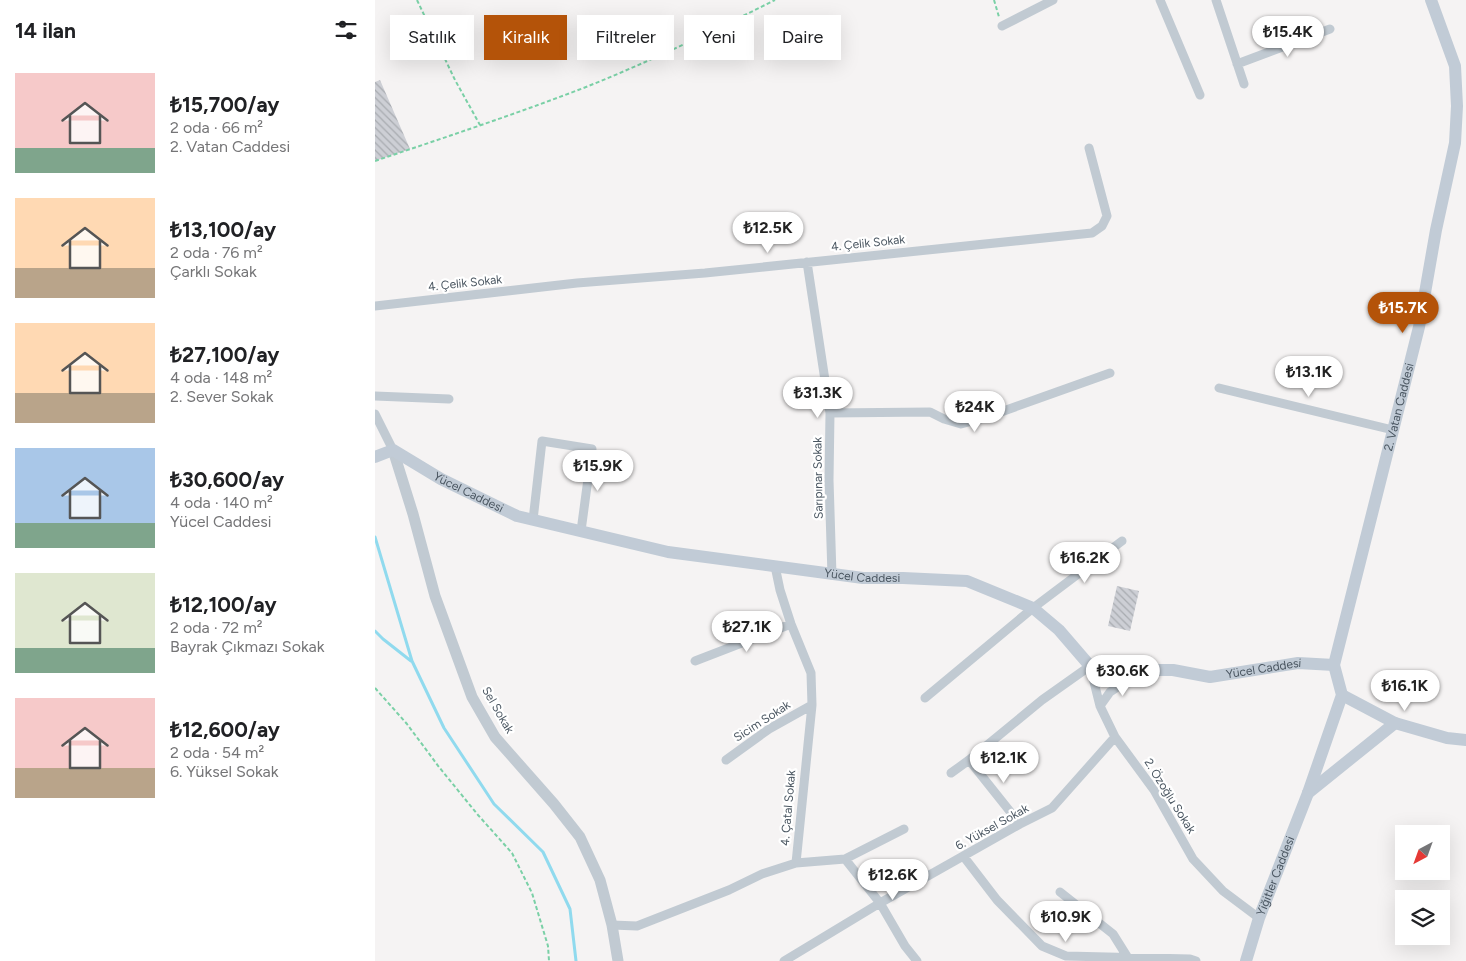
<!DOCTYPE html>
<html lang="tr">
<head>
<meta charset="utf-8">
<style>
	body { margin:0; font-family:Figtree,sans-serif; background:#f2f2f2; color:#202124; height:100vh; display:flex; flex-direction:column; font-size:19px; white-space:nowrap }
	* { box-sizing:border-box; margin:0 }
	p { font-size:16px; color:#757577 }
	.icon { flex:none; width:28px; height:28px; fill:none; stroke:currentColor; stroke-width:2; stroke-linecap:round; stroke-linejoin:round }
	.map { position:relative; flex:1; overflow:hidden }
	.sheet { display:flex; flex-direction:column; background:#fff; width:375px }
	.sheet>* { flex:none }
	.top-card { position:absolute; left:15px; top:15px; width:475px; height:45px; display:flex; gap:10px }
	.needle { width:32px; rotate:221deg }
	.controls { position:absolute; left:1020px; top:825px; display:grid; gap:10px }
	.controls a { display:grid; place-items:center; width:55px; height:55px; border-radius:0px; background:#fff; box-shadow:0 5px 20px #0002; font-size:25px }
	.price { position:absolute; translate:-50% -42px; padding:0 11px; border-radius:18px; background:#fff; color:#222; font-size:16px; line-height:32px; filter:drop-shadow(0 1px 2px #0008) }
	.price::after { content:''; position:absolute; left:50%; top:30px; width:15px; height:11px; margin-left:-8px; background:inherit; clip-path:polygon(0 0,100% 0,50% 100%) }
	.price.current { background:#b45309; color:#fff }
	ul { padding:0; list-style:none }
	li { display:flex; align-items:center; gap:15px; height:125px; padding:0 15px }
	li span { display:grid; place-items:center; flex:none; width:140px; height:100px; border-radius:0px; color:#555 }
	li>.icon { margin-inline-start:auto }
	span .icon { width:60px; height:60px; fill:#fffc; stroke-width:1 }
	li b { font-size:21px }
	h2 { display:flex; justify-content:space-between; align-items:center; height:60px; padding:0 15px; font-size:21px }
	.tag { padding:0 18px; border-radius:0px; background:#fff; box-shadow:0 5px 20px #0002; font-size:18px; line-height:45px }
	.tag.current { background:#b45309; color:#fff }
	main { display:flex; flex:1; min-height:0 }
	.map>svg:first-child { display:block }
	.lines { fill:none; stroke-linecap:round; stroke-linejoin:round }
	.stream { stroke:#90daee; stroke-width:3 }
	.building { fill:url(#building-back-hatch) }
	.path { stroke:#7ad0a6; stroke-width:2; stroke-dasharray:4 2.5; stroke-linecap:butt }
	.minor { stroke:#c1cad2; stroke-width:9 }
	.tertiary { stroke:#c1cad2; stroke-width:11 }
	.secondary { stroke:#c1cbd6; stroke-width:12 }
	.labels { text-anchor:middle; stroke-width:4.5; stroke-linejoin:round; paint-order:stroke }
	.street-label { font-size:12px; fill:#4a5661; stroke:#fff }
</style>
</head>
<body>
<main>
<section class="sheet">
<h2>14 ilan<svg class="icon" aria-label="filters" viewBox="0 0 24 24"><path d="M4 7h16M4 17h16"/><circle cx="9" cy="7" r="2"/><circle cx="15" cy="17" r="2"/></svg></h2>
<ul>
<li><span style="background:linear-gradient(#f6c9c9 75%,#7fa58c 0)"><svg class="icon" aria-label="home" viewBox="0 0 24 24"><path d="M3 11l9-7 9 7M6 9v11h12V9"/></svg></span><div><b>₺15,700/ay</b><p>2 oda · 66 m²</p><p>2. Vatan Caddesi</p></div></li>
<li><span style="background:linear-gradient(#ffd9b3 70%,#b9a48a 0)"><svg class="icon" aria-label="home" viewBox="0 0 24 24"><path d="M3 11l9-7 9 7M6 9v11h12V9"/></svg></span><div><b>₺13,100/ay</b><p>2 oda · 76 m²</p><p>Çarklı Sokak</p></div></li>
<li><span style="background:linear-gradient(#ffd9b3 70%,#b9a48a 0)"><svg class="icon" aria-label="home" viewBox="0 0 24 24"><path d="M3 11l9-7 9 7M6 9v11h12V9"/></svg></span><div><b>₺27,100/ay</b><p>4 oda · 148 m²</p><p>2. Sever Sokak</p></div></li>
<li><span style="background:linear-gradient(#a9c7e8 75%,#7fa58c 0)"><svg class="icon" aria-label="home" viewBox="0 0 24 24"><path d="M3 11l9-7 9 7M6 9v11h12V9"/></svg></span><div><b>₺30,600/ay</b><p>4 oda · 140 m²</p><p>Yücel Caddesi</p></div></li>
<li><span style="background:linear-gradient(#dfe7d0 75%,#7fa58c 0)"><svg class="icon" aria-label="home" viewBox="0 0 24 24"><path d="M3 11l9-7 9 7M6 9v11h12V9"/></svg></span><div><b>₺12,100/ay</b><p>2 oda · 72 m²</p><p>Bayrak Çıkmazı Sokak</p></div></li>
<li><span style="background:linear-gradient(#f6c9c9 70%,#b9a48a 0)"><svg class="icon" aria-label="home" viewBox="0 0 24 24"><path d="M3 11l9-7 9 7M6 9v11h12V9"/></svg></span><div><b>₺12,600/ay</b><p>2 oda · 54 m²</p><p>6. Yüksel Sokak</p></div></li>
</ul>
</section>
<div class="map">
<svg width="1091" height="961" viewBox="0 0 1091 961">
	<defs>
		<pattern id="building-back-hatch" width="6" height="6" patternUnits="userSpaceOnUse" patternTransform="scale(1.25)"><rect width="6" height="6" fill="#cdcfd5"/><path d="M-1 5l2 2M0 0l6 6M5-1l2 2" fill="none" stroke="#a8abb0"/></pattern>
	</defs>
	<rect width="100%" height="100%" fill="#f5f3f3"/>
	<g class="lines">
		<!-- stream -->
		<path class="stream" d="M0,537L37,661L69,728L119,804L168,852L195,909L201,961
			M0,631L8,639L36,661"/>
	</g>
	<!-- building -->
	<path class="building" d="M5,80L35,149L0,161V82Z
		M742,586L764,591L755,631L733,626Z"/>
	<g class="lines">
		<!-- path -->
		<path class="path" d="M42,0L80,80L105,125
			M619,0L624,17
			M0,161C71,137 141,114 211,87C276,61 338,31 400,0
			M0,688L32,724L64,767L103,815L137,853L157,893L173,946L174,961"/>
		<!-- minor -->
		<path class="minor" d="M785,0L825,95
			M841,0L869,84
			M627,26L678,0
			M862,64L955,29
			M432,262L455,413L454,480L457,575
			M0,306L202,283L330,273L717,233L727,226L732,216L714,148
			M844,388L1018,430
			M0,396L74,399
			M455,413L555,412L569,419L586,424L609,418L735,373
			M0,414L18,450
			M158,520L167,441L217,449L206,531
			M320,661L416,624
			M550,698L658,608L747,541
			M725,706L735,692L759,676
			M351,760L394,729L437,705
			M594,760L645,824
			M576,773L594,760L667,700L715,666L725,706L740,737L779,790L818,859L848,891L884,918
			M589,857L622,900L667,946L691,956L815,959L821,961
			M470,859L505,903L530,946L542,961
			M421,863L470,859L529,829
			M685,892L738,934L753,958
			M237,925L262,926L354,890L387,874L421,863L437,705L436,673L416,624L405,590L400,566
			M409,961L505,903L645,824L677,808L740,737"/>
		<!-- tertiary -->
		<path class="tertiary" d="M18,450L38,514L60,596L97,697L120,737L179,804L205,837L225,880L237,925L243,961"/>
		<!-- secondary -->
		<g class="secondary">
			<path id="s1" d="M0,457L18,450L66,479L142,516L293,552L488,578H528L592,581L658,608L684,630L715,666L759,676L775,670H798L835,677L923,663L959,665"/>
			<path d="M967,695L1020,723L1072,738L1091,740"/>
			<path d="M933,793L1020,723"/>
			<path id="s2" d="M871,961L884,918L933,793L967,695L959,665L1044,327L1061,230L1080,143L1082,106L1080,66L1056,0"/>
		</g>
	</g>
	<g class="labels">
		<!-- street labels -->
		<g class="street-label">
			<text transform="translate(493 243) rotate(-6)" y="4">4. Çelik Sokak</text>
			<text transform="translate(90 283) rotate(-6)" y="4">4. Çelik Sokak</text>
			<text dy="4" stroke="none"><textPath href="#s2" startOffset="580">2. Vatan Caddesi</textPath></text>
			<text transform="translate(443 478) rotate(-91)" y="4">Sarıpınar Sokak</text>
			<text dy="4" stroke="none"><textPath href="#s1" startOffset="106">Yücel Caddesi</textPath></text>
			<text dy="4" stroke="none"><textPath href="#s1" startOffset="511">Yücel Caddesi</textPath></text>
			<text dy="4" stroke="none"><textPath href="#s1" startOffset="946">Yücel Caddesi</textPath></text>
			<text transform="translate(123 710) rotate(60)" y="4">Sel Sokak</text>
			<text transform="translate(387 721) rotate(-33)" y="4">Sicim Sokak</text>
			<text transform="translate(795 796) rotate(58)" y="4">2. Özoğlu Sokak</text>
			<text transform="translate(413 808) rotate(-85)" y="4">4. Çatal Sokak</text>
			<text transform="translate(617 827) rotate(-29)" y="4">6. Yüksel Sokak</text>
			<text dy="4" stroke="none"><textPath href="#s2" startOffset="90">Yiğitler Caddesi</textPath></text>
		</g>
	</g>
</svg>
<div class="controls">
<a><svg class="needle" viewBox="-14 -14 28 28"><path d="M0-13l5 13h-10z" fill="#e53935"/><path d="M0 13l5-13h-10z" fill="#757577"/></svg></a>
<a><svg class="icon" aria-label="layers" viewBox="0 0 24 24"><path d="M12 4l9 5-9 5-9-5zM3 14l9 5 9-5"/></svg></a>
</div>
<b class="price" style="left:913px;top:58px">₺15.4K</b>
<b class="price" style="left:393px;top:254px">₺12.5K</b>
<b class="price current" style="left:1028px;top:334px">₺15.7K</b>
<b class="price" style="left:934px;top:398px">₺13.1K</b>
<b class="price" style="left:443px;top:419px">₺31.3K</b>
<b class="price" style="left:600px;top:433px">₺24K</b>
<b class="price" style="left:223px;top:492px">₺15.9K</b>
<b class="price" style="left:710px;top:584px">₺16.2K</b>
<b class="price" style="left:372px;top:653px">₺27.1K</b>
<b class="price" style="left:748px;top:697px">₺30.6K</b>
<b class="price" style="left:1030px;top:712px">₺16.1K</b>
<b class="price" style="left:629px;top:784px">₺12.1K</b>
<b class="price" style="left:518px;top:901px">₺12.6K</b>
<b class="price" style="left:691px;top:943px">₺10.9K</b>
<div class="top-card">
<a class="tag">Satılık</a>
<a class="tag current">Kiralık</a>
<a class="tag">Filtreler</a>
<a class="tag">Yeni</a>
<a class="tag">Daire</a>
</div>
</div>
</main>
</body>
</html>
